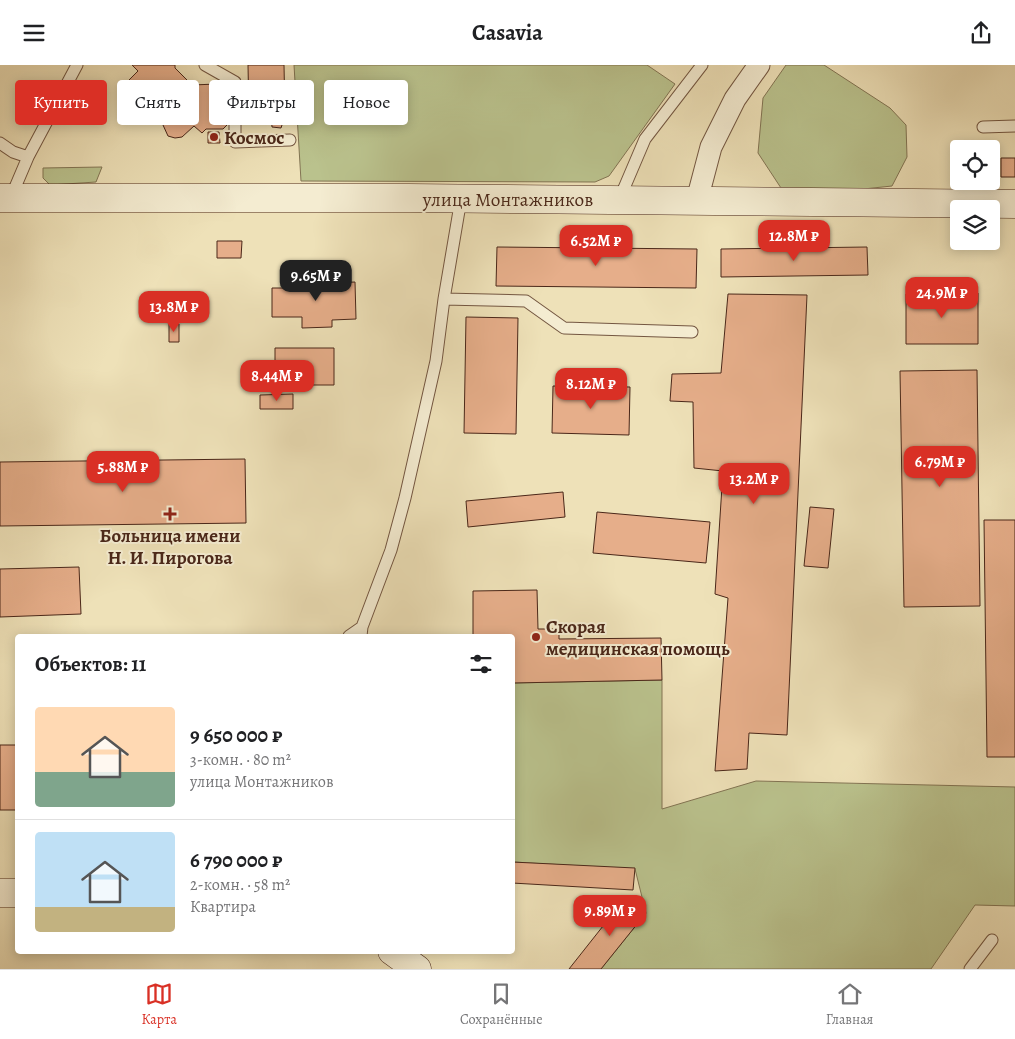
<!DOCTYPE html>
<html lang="ru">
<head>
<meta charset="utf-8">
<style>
	body { margin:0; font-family:Alegreya,serif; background:#f2f2f2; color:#202124; height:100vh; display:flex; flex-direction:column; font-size:19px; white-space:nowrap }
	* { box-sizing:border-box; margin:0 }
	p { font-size:16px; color:#757577 }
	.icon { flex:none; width:28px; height:28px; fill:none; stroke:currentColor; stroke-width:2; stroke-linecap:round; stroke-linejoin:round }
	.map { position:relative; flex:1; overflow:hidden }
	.panel { position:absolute; left:15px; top:569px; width:500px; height:320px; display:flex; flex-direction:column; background:#fff; border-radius:5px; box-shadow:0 2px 12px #0003 }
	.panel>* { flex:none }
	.top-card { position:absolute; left:15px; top:15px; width:500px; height:45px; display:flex; gap:10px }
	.controls { position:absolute; left:950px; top:75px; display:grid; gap:10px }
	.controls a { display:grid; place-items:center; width:50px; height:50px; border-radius:5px; background:#fff; box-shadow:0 2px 12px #0003; font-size:25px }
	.price { position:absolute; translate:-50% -42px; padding:0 11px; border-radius:10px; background:#d93025; color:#fff; font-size:16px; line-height:32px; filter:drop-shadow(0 1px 2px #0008) }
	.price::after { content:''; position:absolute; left:50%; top:30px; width:15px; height:11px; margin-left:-8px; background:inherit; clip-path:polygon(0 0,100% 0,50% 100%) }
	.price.current { background:#222; color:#fff }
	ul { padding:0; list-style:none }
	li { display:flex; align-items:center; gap:15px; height:125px; padding:0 20px }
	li+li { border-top:1px solid #e0e0e0 }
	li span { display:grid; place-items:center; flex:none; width:140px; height:100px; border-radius:5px; color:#555 }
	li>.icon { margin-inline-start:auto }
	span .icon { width:60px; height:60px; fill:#fffc; stroke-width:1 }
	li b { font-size:21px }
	h2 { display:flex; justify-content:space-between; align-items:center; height:60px; padding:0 20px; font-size:21px }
	.chip { padding:0 18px; border-radius:5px; background:#fff; box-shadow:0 2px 12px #0003; font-size:18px; line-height:45px }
	.chip.current { background:#d93025; color:#fff }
	header { display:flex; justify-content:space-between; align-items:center; height:65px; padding:0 20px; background:#fff; font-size:22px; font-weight:700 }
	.menu { display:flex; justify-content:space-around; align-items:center; height:70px; border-top:1px solid #e0e0e0; background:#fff; font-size:14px; color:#757577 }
	.menu a { display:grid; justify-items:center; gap:2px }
	.menu .current { color:#d93025 }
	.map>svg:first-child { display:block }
	.green { fill:#bac28d; stroke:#827453 }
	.building { fill:#e6ae8a; stroke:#4a2719 }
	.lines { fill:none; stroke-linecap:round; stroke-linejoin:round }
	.service-casing { stroke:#735641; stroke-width:13 }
	.minor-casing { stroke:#735641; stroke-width:23 }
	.secondary-casing { stroke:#4a2719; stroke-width:29 }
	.service { stroke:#f4ecd1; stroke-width:11 }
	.minor { stroke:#f4ecd1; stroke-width:21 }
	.secondary { stroke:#f4ecd1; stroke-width:28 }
	.poi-dot { fill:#8f2418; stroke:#f4ecd1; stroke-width:2 }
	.labels { text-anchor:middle; stroke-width:4; stroke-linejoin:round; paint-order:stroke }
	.poi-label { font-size:19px; font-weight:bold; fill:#4a2719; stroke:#f4ecd1; text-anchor:start }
	.street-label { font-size:19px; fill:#4a2719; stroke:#f4ecd1 }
</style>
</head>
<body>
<header><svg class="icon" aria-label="menu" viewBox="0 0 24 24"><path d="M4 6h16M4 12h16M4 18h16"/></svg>Casavia<svg class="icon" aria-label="share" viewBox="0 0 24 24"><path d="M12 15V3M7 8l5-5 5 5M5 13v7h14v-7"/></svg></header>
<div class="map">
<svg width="1015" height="904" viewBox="0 0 1015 904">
	<rect width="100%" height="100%" fill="#eee1b8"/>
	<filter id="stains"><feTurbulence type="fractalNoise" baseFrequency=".004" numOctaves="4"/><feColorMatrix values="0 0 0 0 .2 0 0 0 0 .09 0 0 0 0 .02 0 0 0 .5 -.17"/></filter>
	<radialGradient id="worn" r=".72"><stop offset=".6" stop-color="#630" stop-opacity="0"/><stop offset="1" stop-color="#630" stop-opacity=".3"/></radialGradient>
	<!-- green -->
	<path class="green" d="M294,0H647L675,19L609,111L595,117L301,116Z
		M786,0H824L890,43L906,60L907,92L892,121L835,127L781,123L758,88L763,33Z
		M102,102L96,117L50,120L43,113V103Z
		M662,615V744L756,716L1015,722V841L975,840L931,904H601L646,848L635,804L513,797L512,618Z"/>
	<!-- building -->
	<path class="building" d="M132,0H175V3L192,20L217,19V52H224L228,59L223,64H206L202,68L194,61L182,72L175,73L168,71L163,60L169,50L162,45L152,44V34L149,30L138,37H132L126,32L124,25L126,18L138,6Z
		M248,0H284L285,51L281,63L272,62L271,51L249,52Z
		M208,67H219L220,78H208Z
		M1001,93H1015V112H1001Z
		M217,176H242L241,193H217Z
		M497,182L697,184L696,223L496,221Z
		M867,182L868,210L721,212V184Z
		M331,211V218L355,217L356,254L332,255V262L302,263V252H272V223H301V212Z
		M176,227H198V247H177Z
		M978,228V279H906V229Z
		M728,229L807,230L787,670L749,668L747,704L715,706L728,533L715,529L723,406L694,403L693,337L670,336L672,309L721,308Z
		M466,252L518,253L516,369L464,368Z
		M169,259H179V277H169Z
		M275,283H334V320H275Z
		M977,305L980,541L904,542L900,306Z
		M553,321L630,322L629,370L552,368Z
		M293,329V344H260V330Z
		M245,394L246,458L0,461V397Z
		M563,427L565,452L468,462L466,436Z
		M810,442L834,444L828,503L804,501Z
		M597,447L710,457L706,498L593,488Z
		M984,455H1015V692H987Z
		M79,502L81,549L0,552V504Z
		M537,525L538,564H559V574L661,573L662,615L512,618V571H473V526Z
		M0,680H18V745H0Z
		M512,797L635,803L633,825L512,818Z
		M626,832L646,848L601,904H569Z"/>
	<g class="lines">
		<!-- service casing -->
		<g class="service-casing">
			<path id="service" d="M205,0L235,17V77L290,75
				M983,62L1015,61
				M0,78L13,87L28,92
				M11,132L28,92L77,0
				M619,135L645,74L702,0
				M444,234L526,236L564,263L692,267
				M349,571L362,562
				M361,571L362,562L391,485L405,433L436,296L444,234L461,134
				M970,904L992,875"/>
		</g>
		<!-- minor casing -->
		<g class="minor-casing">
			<path id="minor" d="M697,135L711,82L735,34L759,0"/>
		</g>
		<!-- secondary casing -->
		<g class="secondary-casing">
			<path id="secondary" d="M0,133H409L1015,139
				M0,828H18
				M392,886L417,904"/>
		</g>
		<!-- service -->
		<use href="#service" class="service"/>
		<!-- minor -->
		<use href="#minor" class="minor"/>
		<!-- secondary -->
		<use href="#secondary" class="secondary"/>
	</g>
	<!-- markers -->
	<g class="poi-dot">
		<circle cx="214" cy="72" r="5"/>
		<path d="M167.5 441.5h5v5h5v5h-5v5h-5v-5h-5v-5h5z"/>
		<circle cx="536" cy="572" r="5"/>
	</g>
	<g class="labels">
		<!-- poi labels -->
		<g class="poi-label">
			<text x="224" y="79">Космос</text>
			<text x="170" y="477" text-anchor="middle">Больница имени<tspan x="170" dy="22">Н. И. Пирогова</tspan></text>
			<text x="546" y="568">Скорая<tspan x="546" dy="22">медицинская помощь</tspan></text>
		</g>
		<!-- street labels -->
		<g class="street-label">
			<text x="508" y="141">улица Монтажников</text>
		</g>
	</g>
	<rect width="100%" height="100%" filter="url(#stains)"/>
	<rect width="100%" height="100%" fill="url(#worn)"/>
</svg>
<div class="controls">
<a><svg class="icon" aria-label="locate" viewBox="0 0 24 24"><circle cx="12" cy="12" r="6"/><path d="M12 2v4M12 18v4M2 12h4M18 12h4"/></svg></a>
<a><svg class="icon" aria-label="layers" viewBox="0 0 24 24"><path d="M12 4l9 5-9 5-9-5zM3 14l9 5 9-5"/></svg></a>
</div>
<b class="price" style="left:794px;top:197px">12.8M ₽</b>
<b class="price" style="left:596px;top:202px">6.52M ₽</b>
<b class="price current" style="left:316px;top:237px">9.65M ₽</b>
<b class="price" style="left:942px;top:254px">24.9M ₽</b>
<b class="price" style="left:174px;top:268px">13.8M ₽</b>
<b class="price" style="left:277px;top:337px">8.44M ₽</b>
<b class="price" style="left:591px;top:345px">8.12M ₽</b>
<b class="price" style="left:940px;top:423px">6.79M ₽</b>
<b class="price" style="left:123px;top:428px">5.88M ₽</b>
<b class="price" style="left:754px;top:440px">13.2M ₽</b>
<b class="price" style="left:610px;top:872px">9.89M ₽</b>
<div class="top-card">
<a class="chip current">Купить</a>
<a class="chip">Снять</a>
<a class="chip">Фильтры</a>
<a class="chip">Новое</a>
</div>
<section class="panel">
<h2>Объектов: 11<svg class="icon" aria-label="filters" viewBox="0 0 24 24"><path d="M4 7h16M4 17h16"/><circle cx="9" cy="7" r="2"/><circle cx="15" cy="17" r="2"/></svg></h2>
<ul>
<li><span style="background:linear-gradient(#ffd9b3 65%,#7fa58c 0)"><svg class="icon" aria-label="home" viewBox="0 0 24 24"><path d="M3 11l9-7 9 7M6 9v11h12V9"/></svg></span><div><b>9 650 000 ₽</b><p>3-комн. · 80 m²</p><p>улица Монтажников</p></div></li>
<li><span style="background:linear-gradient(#bfe0f5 75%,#c2b280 0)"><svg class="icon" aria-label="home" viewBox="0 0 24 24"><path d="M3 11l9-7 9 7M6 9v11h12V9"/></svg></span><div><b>6 790 000 ₽</b><p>2-комн. · 58 m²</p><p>Квартира</p></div></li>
</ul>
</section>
</div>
<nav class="menu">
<a class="current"><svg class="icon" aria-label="map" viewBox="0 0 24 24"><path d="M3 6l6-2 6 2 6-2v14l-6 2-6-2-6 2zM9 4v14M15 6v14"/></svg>Карта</a>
<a><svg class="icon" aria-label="saved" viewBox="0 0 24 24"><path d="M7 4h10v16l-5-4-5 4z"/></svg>Сохранённые</a>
<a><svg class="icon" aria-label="home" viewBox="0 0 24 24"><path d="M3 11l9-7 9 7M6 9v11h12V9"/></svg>Главная</a>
</nav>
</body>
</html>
